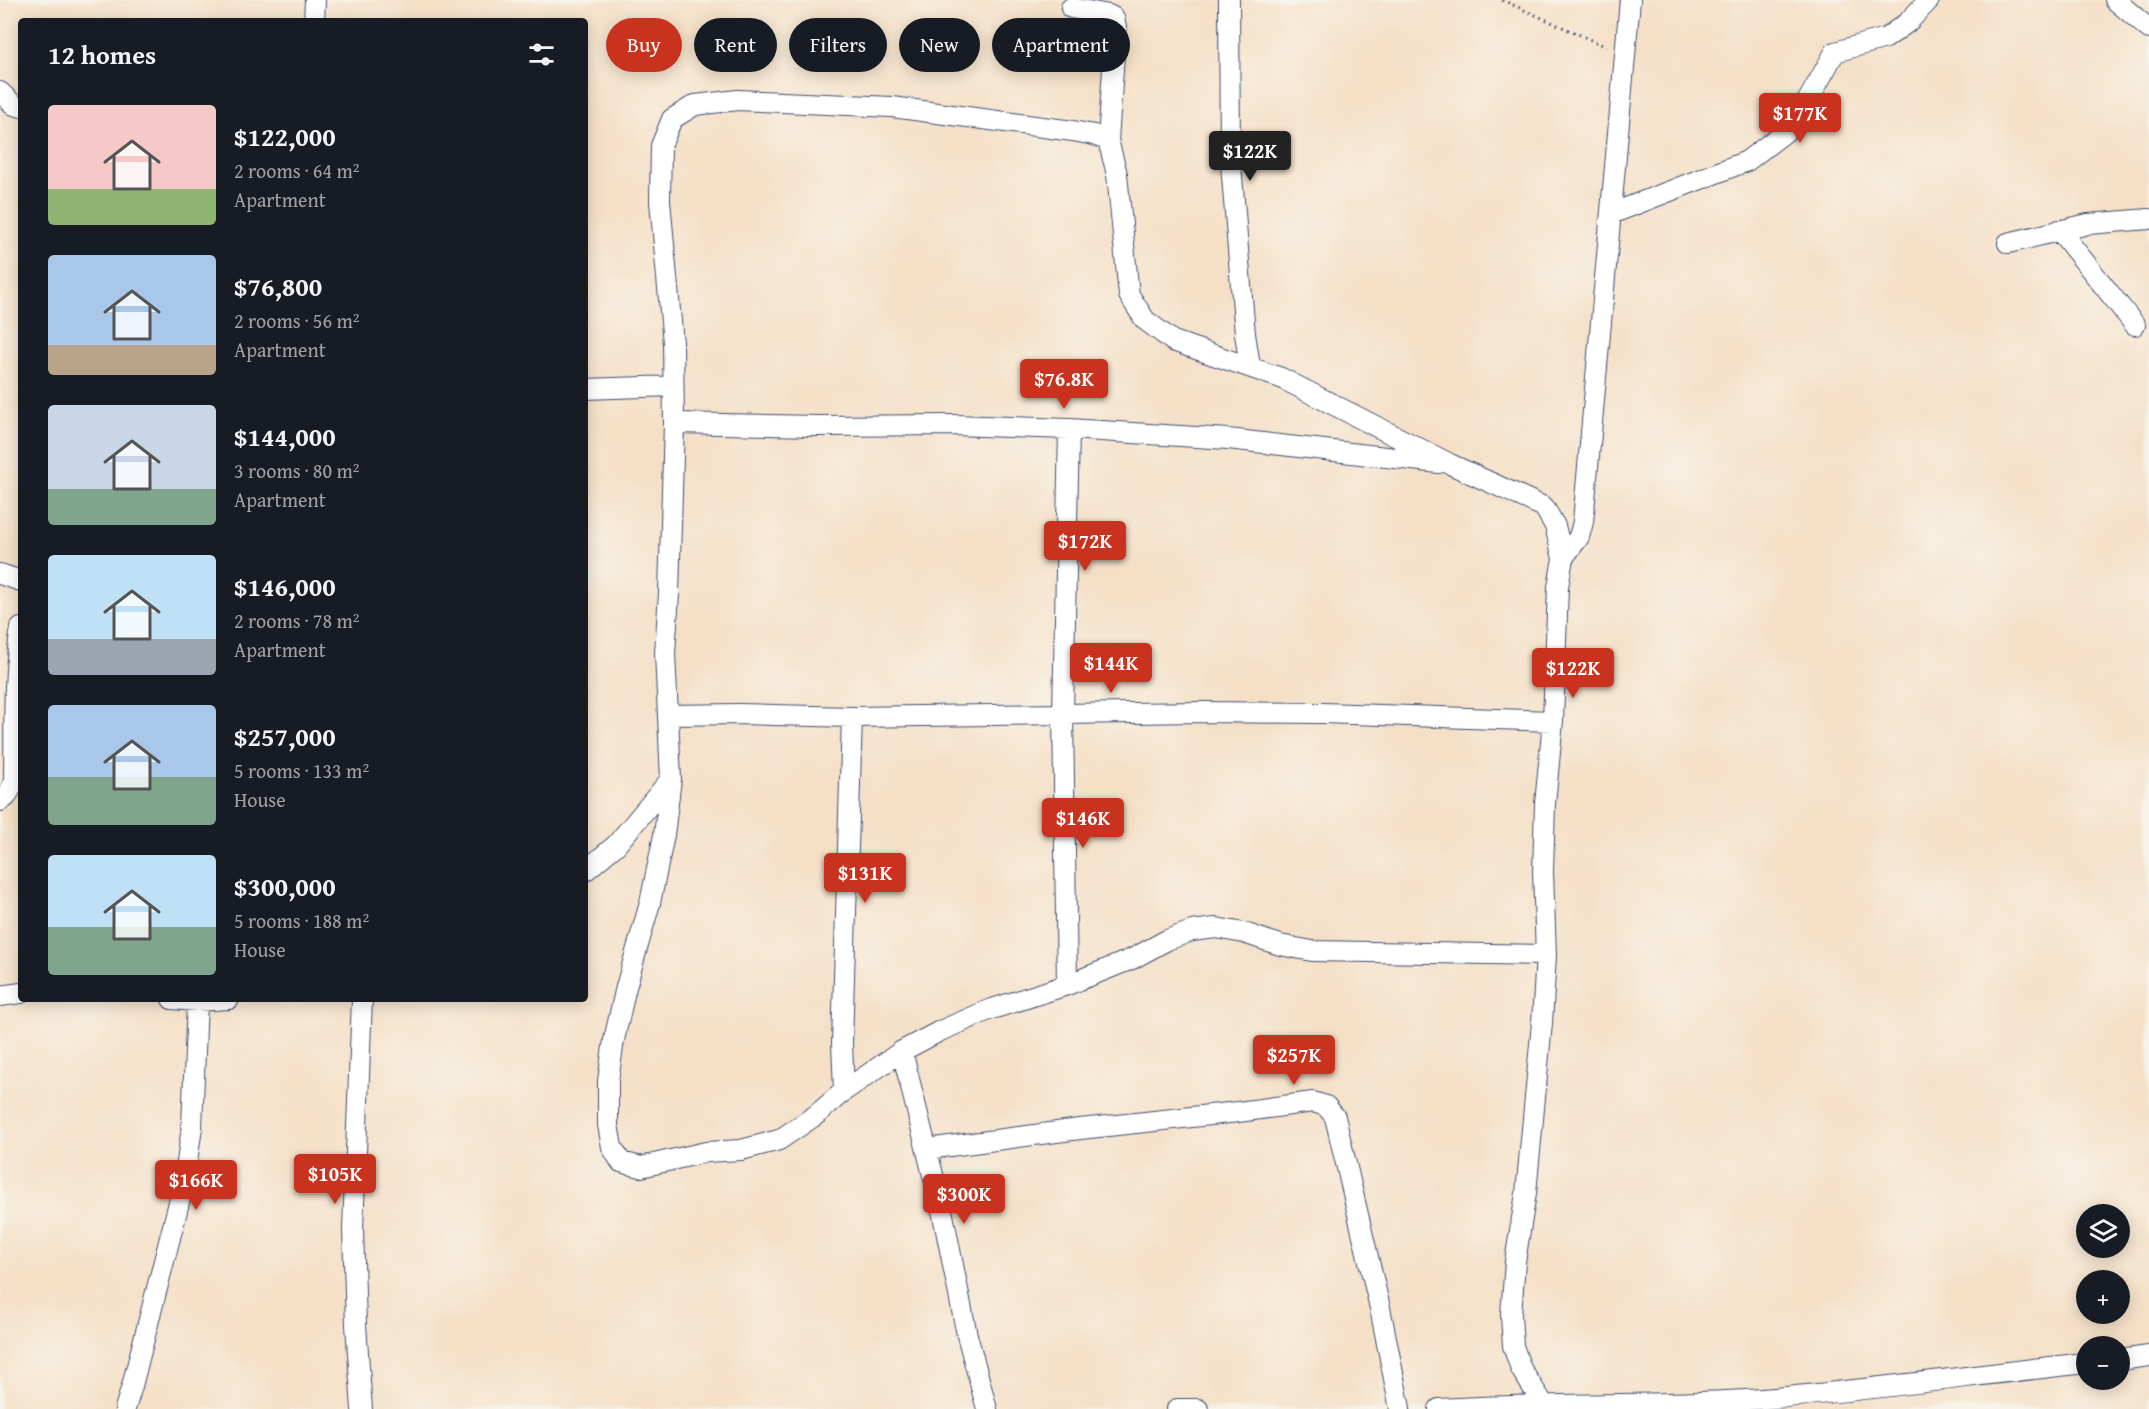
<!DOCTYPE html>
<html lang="en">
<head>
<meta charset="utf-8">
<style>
	body { margin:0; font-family:"Gentium Book Plus",serif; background:#20242c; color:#f1f3f6; height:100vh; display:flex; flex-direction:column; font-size:22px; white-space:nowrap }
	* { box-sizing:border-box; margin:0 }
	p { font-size:20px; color:#9ea1a6 }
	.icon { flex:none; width:33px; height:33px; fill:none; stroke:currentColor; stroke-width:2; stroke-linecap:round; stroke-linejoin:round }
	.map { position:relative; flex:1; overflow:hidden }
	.panel { position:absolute; left:18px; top:18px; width:570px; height:984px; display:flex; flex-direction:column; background:#171b24; border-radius:6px; box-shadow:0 3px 15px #0003 }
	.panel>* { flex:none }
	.banner { position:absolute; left:606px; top:18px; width:570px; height:54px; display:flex; gap:12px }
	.tools { position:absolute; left:2076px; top:1204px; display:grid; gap:12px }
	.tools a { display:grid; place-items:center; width:54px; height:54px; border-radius:50%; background:#171b24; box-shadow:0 3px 15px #0003; font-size:30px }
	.price { position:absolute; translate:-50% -51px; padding:0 14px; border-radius:6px; background:#c8321e; color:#fff; font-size:20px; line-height:39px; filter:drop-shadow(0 2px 3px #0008) }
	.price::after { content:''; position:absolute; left:50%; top:36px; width:18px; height:14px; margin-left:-9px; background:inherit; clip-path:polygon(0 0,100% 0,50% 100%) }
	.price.selected { background:#222; color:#fff }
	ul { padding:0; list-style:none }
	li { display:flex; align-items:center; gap:18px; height:150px; padding:0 30px }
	li span { display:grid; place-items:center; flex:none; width:168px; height:120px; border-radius:6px; color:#555 }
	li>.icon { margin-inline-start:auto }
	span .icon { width:72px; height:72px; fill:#fffc; stroke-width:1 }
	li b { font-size:26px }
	h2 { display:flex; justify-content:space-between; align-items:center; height:72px; padding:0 30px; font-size:26px }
	.chip { padding:0 21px; border-radius:27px; background:#171b24; box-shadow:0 3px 15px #0003; font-size:21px; line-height:54px }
	.chip.selected { background:#c8321e; color:#fff }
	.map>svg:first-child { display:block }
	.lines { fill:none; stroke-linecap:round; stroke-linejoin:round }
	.minor-casing { stroke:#3c4a6e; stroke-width:22 }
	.path { stroke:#3c4a6e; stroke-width:3; stroke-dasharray:1.5 4.5; stroke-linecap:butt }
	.minor { stroke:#fff; stroke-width:20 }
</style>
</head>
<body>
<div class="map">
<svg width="2149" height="1409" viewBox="0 0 2149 1409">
	<rect width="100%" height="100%" fill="#f7f3e8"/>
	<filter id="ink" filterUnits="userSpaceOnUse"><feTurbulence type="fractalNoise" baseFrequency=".0167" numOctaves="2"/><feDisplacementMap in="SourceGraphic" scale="12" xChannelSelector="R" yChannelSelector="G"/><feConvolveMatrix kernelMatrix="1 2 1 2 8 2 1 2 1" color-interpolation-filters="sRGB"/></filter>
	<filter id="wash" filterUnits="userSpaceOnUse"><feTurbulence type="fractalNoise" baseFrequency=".008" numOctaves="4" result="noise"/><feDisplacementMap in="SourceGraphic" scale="24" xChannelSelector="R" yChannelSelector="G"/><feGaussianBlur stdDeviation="1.35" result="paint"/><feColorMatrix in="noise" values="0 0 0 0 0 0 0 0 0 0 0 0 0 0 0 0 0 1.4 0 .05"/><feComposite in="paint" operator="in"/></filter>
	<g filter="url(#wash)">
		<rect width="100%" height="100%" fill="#f5e0c7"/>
	</g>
	<g filter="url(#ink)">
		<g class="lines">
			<!-- minor casing -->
			<g class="minor-casing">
				<path id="minor" d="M1229,0L1230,152L1245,334L1250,366
					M2115,0L2149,29
					M1071,8L1109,15L1114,18L1116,27L1108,140
					M314,21L315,0
					M0,92L14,105L21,107
					M1611,214L1747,161L1785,132L1807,102L1835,52L1886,38L1908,22L1929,0
					M2059,230L2135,325
					M2008,243L2088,224L2149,219
					M585,389L673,386
					M674,423L818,426L954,425L1069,429L1228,439L1439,463
					M0,574L21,581
					M668,715L739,714L852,717L1201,712L1323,713L1553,721
					M0,801L6,797L14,783C15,731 12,680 21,628
					M585,871L616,845L671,779
					M1546,955L1312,951L1280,945L1244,933L1216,928L1192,931L1167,940L1132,959L1067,985L989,1010L940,1031L902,1051L844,1091L816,1115L779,1140L741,1150L706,1152L641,1167L621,1162L612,1147L608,1125V1081L614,1040L626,987L650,903L664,835L671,779L665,653L669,593L674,423L673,343L660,201L661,146L672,119L695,105L738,100L892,107L1073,131L1094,135L1108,140L1117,174L1129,295L1145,320L1173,341L1281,378L1450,464L1544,507L1555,526L1563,558
					M1067,985L1063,714L1069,429
					M0,996L21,993
					M172,999L197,1001L229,999
					M362,999L353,1229L356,1325L362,1409
					M902,1051L943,1215L967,1335L987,1409
					M844,1091L842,1043L852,717
					M927,1149L1080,1129L1238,1112L1313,1102L1326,1106L1335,1117L1380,1308L1400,1409
					M2120,1360L2149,1356
					M1544,1405L1521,1369L1513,1346L1511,1315L1515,1262L1526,1193L1542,1023L1546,955L1543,872L1545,804L1553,721L1558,587L1563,558L1579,537L1583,522L1630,0
					M125,1409L132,1386L184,1183L192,1127L197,1001
					M1177,1409H1198
					M1439,1409C1551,1402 1663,1407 1775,1398C1879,1389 1983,1374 2086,1363"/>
			</g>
			<!-- path -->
			<path class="path" d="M1502,0L1607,47"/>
			<!-- minor -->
			<use href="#minor" class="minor"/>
		</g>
	</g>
</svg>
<div class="tools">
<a><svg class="icon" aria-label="layers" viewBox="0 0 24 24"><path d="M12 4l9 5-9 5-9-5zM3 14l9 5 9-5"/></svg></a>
<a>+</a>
<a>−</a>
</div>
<b class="price" style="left:1800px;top:144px">$177K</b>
<b class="price selected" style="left:1250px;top:182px">$122K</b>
<b class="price" style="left:1064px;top:410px">$76.8K</b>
<b class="price" style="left:1085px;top:572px">$172K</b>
<b class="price" style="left:1111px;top:694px">$144K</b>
<b class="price" style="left:1573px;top:699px">$122K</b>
<b class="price" style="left:1083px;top:849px">$146K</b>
<b class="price" style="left:865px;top:904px">$131K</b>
<b class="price" style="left:1294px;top:1086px">$257K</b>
<b class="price" style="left:335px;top:1205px">$105K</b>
<b class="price" style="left:196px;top:1211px">$166K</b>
<b class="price" style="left:964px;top:1225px">$300K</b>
<div class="banner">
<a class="chip selected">Buy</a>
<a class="chip">Rent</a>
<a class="chip">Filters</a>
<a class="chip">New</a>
<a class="chip">Apartment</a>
</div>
<section class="panel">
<h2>12 homes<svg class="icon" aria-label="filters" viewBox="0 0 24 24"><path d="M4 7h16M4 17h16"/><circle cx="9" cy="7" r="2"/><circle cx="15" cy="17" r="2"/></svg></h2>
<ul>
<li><span style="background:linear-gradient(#f6c9c9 70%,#8fb573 0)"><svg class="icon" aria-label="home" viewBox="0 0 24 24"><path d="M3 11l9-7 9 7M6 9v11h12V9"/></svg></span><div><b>$122,000</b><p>2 rooms · 64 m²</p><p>Apartment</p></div></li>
<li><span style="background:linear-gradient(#a9c7e8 75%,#b9a48a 0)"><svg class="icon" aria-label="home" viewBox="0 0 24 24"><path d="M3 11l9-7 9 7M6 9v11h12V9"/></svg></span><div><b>$76,800</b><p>2 rooms · 56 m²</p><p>Apartment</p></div></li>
<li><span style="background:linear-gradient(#c9d6e8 70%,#7fa58c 0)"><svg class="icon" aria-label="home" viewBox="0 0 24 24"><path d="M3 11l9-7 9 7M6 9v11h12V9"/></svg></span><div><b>$144,000</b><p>3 rooms · 80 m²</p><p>Apartment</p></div></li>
<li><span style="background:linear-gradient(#bfe0f5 70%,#9aa5b1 0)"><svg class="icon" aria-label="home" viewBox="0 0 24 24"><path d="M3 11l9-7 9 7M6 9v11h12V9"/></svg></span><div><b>$146,000</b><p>2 rooms · 78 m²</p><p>Apartment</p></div></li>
<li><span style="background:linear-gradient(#a9c7e8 60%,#7fa58c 0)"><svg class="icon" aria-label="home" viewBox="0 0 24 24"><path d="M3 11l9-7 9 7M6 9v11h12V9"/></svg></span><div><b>$257,000</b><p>5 rooms · 133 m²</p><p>House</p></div></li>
<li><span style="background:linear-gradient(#bfe0f5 60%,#7fa58c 0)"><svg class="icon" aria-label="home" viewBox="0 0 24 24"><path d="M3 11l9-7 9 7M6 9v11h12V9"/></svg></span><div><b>$300,000</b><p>5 rooms · 188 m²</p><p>House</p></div></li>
</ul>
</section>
</div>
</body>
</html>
